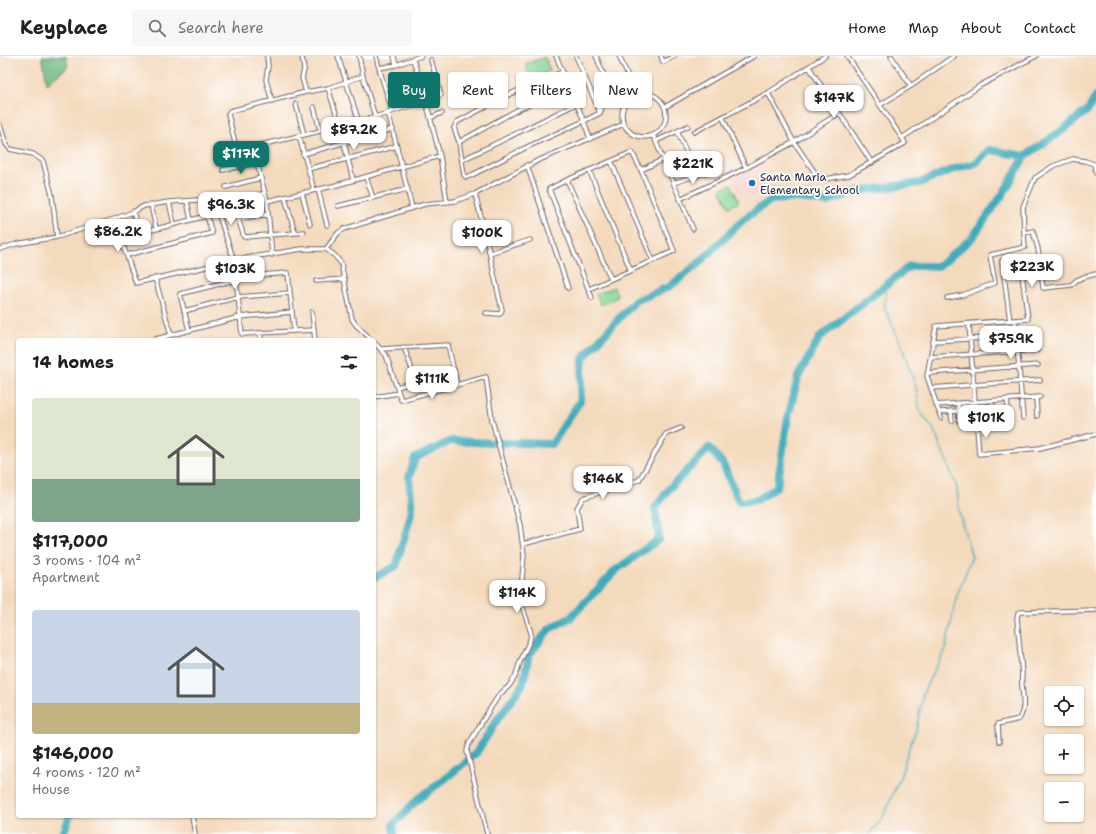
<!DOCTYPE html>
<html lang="en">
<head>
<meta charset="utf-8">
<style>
	body { margin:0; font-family:"Shantell Sans",sans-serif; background:#f6f6f6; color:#202124; height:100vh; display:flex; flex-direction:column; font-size:15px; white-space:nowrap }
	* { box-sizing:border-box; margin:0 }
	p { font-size:13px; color:#757577 }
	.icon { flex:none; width:22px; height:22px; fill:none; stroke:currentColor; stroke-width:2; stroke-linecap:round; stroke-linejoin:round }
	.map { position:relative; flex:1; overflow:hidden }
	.panel { position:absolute; left:16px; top:282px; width:360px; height:480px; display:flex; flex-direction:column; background:#fff; border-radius:4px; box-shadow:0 1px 3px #0004 }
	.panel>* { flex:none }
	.banner { position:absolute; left:388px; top:16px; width:380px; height:36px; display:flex; gap:8px }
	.buttons { position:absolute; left:1044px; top:630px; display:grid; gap:8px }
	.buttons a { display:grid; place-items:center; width:40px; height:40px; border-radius:4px; background:#fff; box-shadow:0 1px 3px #0004; font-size:20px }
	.price { position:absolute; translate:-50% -34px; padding:0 9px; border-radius:8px; background:#fff; color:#222; font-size:13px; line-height:26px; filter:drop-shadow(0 1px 2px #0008) }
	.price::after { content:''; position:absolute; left:50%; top:24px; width:12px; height:9px; margin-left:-6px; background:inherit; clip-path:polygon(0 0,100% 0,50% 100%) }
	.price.on { background:#0f766e; color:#fff }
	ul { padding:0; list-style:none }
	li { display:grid; align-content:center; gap:8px; height:212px; padding:0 16px }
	li span { display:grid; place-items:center; height:124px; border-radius:4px; color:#555 }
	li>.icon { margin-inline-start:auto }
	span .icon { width:72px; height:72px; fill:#fffc; stroke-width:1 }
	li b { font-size:17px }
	h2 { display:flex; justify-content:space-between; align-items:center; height:48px; padding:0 16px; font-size:17px }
	.pill { padding:0 14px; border-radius:4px; background:#fff; box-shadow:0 1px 3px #0004; font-size:14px; line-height:36px }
	.pill.on { background:#0f766e; color:#fff }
	header { display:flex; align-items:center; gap:24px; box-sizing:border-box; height:56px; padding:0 20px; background:#fff; border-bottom:1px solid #e0e0e0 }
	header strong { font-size:19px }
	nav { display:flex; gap:22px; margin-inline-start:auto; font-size:14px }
	.search { width:280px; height:36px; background:#f6f6f6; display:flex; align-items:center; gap:10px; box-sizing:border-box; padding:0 14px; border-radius:4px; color:#757577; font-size:15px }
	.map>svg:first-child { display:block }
	.built { fill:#f7d0cb }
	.green { fill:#88d797; stroke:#557c69 }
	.forest { fill:#6eb880; stroke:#486d5e }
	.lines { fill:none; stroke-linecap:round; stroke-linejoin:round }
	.stream { stroke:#3dacbb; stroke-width:1.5 }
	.river { stroke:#3dacbb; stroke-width:8 }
	.minor-casing { stroke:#6c6268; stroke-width:5.5 }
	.minor { stroke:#fff; stroke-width:3.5 }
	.poi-dot { fill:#1f6fb2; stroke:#fff; stroke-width:1.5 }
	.labels { text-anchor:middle; stroke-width:3.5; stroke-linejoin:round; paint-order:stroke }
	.poi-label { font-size:11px; fill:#22223b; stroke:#fff; text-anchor:start }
</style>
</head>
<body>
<header>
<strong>Keyplace</strong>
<div class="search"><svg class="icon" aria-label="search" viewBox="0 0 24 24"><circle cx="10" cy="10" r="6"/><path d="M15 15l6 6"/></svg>Search here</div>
<nav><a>Home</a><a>Map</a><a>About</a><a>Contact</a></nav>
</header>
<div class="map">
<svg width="1096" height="778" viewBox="0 0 1096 778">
	<rect width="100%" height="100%" fill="#fff"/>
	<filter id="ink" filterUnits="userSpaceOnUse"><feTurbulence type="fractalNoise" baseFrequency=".025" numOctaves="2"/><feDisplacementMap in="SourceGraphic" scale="8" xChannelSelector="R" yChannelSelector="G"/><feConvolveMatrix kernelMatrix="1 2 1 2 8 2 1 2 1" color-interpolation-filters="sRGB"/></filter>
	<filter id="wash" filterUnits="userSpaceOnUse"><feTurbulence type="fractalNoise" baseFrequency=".012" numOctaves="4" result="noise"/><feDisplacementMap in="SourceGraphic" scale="16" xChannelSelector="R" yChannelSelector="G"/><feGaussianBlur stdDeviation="0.9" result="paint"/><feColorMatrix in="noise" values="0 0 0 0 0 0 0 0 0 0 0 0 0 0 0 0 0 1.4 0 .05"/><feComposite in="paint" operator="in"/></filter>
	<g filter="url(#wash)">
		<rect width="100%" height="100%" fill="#f4dabd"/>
		<!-- built -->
		<path class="built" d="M769,0H793L774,11Z
			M761,107L773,132L744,146L732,121Z"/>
		<!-- green -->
		<path class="green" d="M545,1L550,15L530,22L525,8Z
			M731,128L739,146L729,151L720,133Z
			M614,231L618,241L601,249L596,238Z"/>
		<!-- forest -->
		<path class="forest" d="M42,0H66L68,11L47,28Z"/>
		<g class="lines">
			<!-- stream -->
			<path class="stream" d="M869,778L882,763L901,719L908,695L916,674L923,638L931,620L945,595L957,539L972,501L959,456L957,431L933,372L920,356L916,331L901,288L885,253L886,228"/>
			<!-- river -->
			<path class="river" d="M374,522L396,510L412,455L409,421L415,402L451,385L493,387H519L552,388L580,345L583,302L635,245L669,231L698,208L744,163L771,144L799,142L827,146L858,135L919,127L954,113L976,107L989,94L1025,100
				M63,778L70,760
				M394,778L393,769L416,745L452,717L476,697L497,664L523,628L529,599L549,573L570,562L616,514L659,483L655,452L669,433L709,392L723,408L739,446L757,444L777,431L788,362L798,321L820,281L910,210H939L972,182L1003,138L1025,100L1060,76L1088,54L1096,40"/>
		</g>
	</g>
	<g filter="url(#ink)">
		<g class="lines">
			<!-- minor casing -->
			<g class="minor-casing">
				<path id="minor" d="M267,0L268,10L266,24L272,45
					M302,0L304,14L302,22L306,36
					M338,0L359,66
					M359,0L363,20
					M376,0L379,12
					M394,0L396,9
					M556,0L584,65L590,83
					M576,0L600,57
					M619,0L636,38
					M661,0L663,6L674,0
					M847,0L902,82
					M891,0L911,30
					M413,3L426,45L441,39L431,4
					M809,11L872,107
					M562,16L510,38L457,66L454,72L459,86L464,119L466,121L470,120L527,91L584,65L600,57L608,36L609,31L596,0
					M328,32L340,70L353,124
					M768,37L794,86L820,124L849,119L905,87L902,82L981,29L1036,0
					M622 59a22 22 0 1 1 44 0a22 22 0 1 1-44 0Z
					M296,48L304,79
					M880,49L911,30L954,0
					M314,51L320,74
					M665,51L754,0
					M392,55L379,12L396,9L421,0
					M388,56L412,152
					M430,62L442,57
					M723,62L746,112
					M0,69L6,88L10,93L33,98L43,105L52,139L57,181
					M677,75L697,120
					M694,76L768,37L825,0
					M653,79L693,173
					M299,80L314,134
					M656,85L688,70
					M459,86L519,53L569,32
					M237,95L228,58L230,55L306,36L328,32L363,20L375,61
					M303,98L393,73
					M219,100L253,92
					M462,104L576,48
					M611,105L653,205
					M527,109L568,232
					M308,113L397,90
					M223,114L257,107
					M589,114L631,215
					M641,114L664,103
					M366,121L373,142
					M567,124L611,223
					M673,127L708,116
					M226,131L261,122
					M318,133L327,169
					M302,137L310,168
					M475,138L484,173L502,254L500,258L486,257
					M680,143L746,112L794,86L839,57
					M187,145L191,164
					M267,145L333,130L440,100
					M169,146L174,168
					M233,146L244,181L295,177L285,141
					M151,149L156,172
					M216,150L265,137
					M338,150L408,133
					M133,156L139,177
					M114,163L136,227L210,210L234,204L302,193H326L334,199L341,207L352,263L356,269L372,284
					M238,163L268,158
					M295,177L304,176
					M1024,177L1023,151L1035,122L1053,110L1073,103L1085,105L1094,108L1096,117
					M121,182L218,157
					M0,193L16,188L57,181L114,163L133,156L144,150L169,146L212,143L218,157L234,204L242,278L314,274
					M326,193L338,177L344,173L412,152L425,148L455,145L475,138L537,105L624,68
					M490,197L530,184
					M127,199L212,177L207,160
					M272,199L267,145L253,92L256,90L359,66L426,45L440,100L447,146
					M235,221L288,217L294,275
					M155,222L171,279
					M316,225L345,223
					M589,233L674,195L641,114L632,96L567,124L549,133L592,242
					M947,242L963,239L995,227L990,199L1025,191L1024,177L1033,175L1038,193L1043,232L1071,229L1077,224L1084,221L1096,218
					M184,255L238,241L290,237
					M312,256L315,284
					M1015,264L1023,362
					M969,268L979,398L1040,392L1096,378
					M189,274L180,238L235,224
					M260,277L261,284
					M152,284L240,261L292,256
					M934,285L1035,279
					M374,286L386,299L401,344L486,321L492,364L520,469L524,499L521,535L523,552L531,577L530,584L520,606L515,621L509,630L499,639L483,664L469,688L467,695L487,778
					M404,291L416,325
					M381,293L448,289L457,329
					M931,301L1037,294
					M928,317L1038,309
					M397,331L454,314
					M931,332L1040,324
					M374,341L399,337
					M1036,341L1037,360
					M1007,343L1009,363
					M992,345L993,363
					M958,347L959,365
					M936,349L1040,341
					M951,355L952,365
					M939,356L958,355
					M941,362L927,320L936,270L1028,263L1020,204L1002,205L1010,265
					M523,488L580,473L577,452L583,442L639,424L666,378L681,372
					M999,686L998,668L1019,663C1028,649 1020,634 1022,618L1017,562L1018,557L1021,556L1096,554
					M192,760L195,778"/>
			</g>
			<!-- minor -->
			<use href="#minor" class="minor"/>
		</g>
	</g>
	<!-- markers -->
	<circle class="poi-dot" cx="752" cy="127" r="4"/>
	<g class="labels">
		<!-- poi labels -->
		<g class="poi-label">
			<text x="760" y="125">Santa Maria<tspan x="760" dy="13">Elementary School</tspan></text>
		</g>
	</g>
</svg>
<div class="buttons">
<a><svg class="icon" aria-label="locate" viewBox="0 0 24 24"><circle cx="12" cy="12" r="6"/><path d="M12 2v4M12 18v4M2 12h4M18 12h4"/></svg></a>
<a>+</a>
<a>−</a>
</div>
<b class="price" style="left:834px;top:63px">$147K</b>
<b class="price" style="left:354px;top:95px">$87.2K</b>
<b class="price on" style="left:241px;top:119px">$117K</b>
<b class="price" style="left:693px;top:129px">$221K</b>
<b class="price" style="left:231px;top:170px">$96.3K</b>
<b class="price" style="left:118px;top:197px">$86.2K</b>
<b class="price" style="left:482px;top:198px">$100K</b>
<b class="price" style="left:1032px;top:232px">$223K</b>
<b class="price" style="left:235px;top:234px">$103K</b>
<b class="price" style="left:1011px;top:304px">$75.9K</b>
<b class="price" style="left:432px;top:344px">$111K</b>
<b class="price" style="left:986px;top:383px">$101K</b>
<b class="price" style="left:603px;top:444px">$146K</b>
<b class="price" style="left:517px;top:558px">$114K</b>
<div class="banner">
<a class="pill on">Buy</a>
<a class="pill">Rent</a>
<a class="pill">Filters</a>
<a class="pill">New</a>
</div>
<section class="panel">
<h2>14 homes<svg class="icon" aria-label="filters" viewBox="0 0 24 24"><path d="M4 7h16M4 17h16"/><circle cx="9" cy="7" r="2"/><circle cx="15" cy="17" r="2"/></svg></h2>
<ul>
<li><span style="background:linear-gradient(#dfe7d0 65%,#7fa58c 0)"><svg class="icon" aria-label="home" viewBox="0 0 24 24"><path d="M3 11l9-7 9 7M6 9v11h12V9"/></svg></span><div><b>$117,000</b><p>3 rooms · 104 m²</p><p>Apartment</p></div></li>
<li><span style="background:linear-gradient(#c9d6e8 75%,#c2b280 0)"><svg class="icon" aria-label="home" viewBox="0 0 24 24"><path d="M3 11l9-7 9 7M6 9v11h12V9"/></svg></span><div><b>$146,000</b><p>4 rooms · 120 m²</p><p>House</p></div></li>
</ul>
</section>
</div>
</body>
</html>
